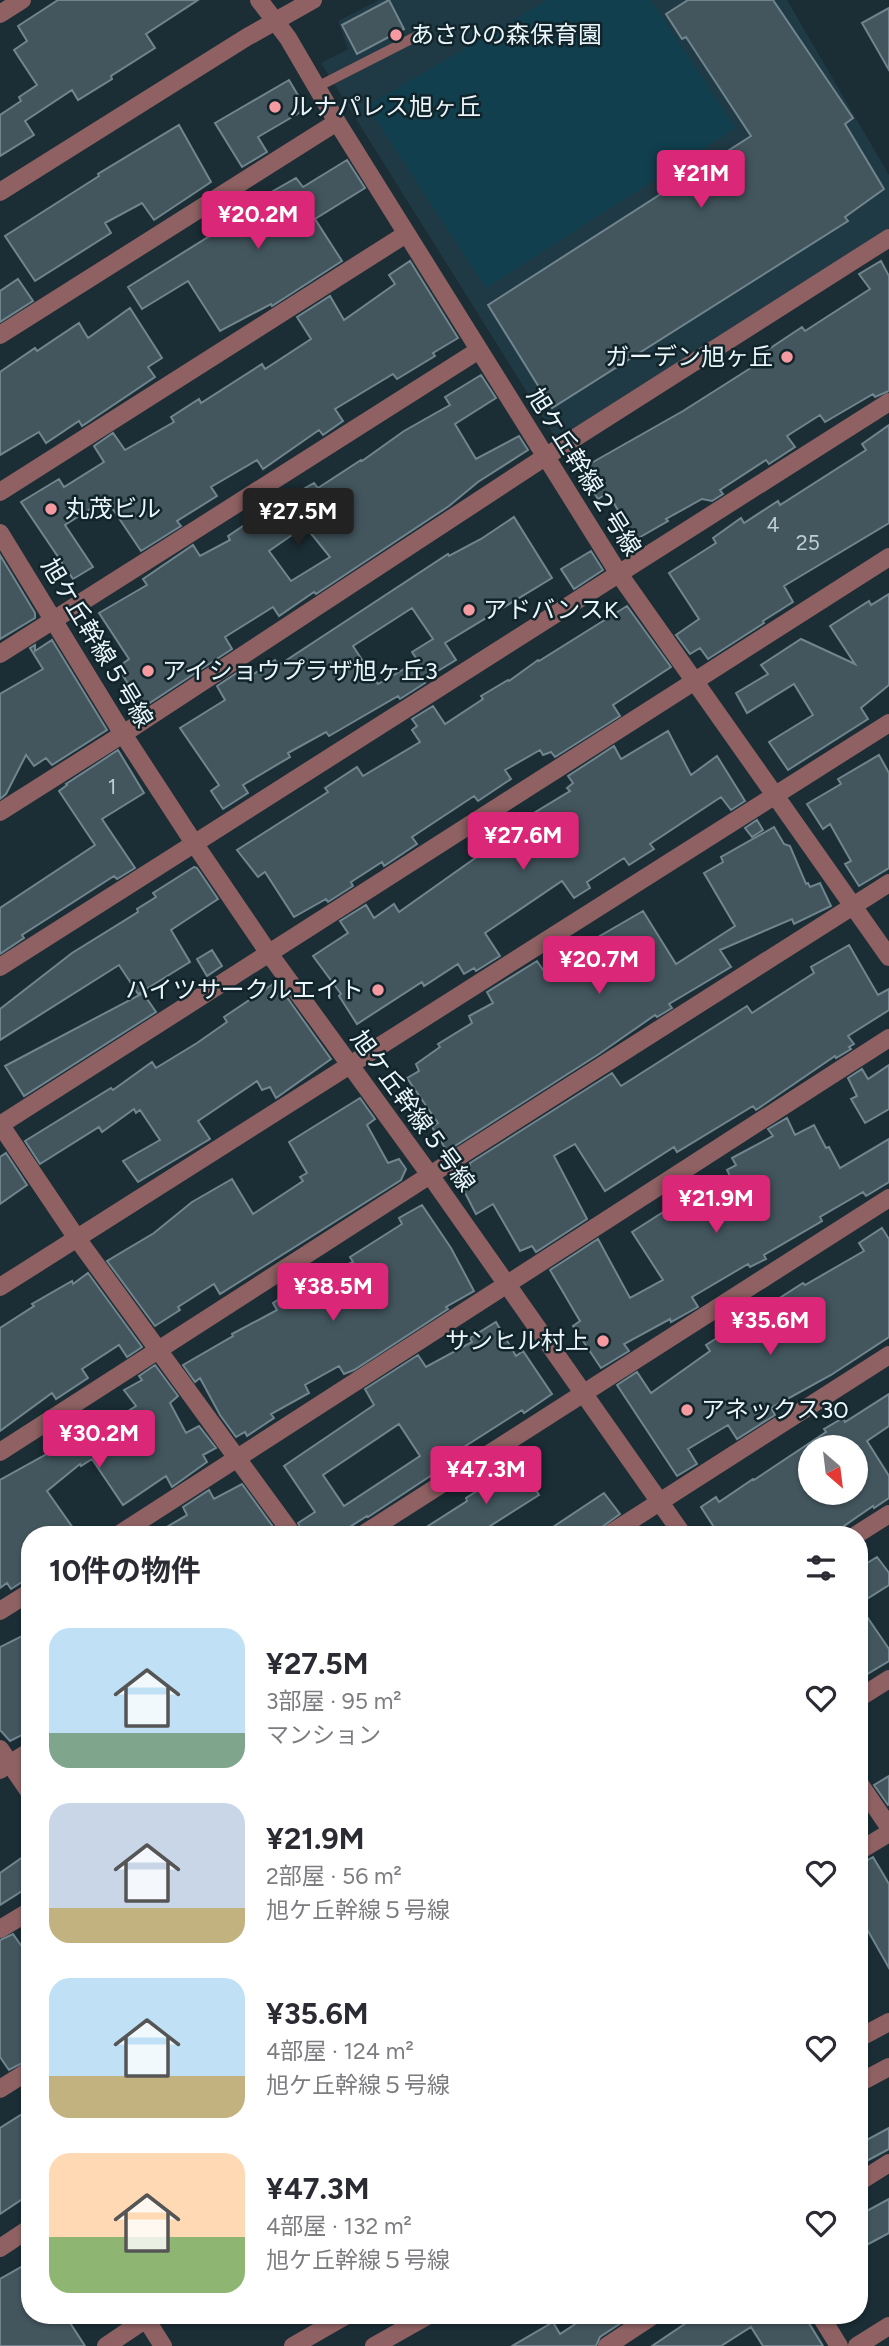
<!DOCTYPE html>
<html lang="ja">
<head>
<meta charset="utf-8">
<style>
	body { margin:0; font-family:Figtree,"Noto Sans JP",sans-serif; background:#f2f2f3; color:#2b2b33; height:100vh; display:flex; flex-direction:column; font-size:26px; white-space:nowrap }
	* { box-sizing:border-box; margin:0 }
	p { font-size:23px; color:#7c7c81 }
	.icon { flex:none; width:38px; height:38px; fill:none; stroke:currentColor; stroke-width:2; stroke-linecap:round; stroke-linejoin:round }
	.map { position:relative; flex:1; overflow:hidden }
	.side { position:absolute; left:21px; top:1526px; width:847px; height:798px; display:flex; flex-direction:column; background:#fff; border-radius:28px; box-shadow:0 2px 5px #0004 }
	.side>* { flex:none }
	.needle { width:46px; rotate:152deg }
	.buttons { position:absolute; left:798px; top:1435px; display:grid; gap:14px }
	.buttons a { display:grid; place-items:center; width:70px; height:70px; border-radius:50%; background:#fff; box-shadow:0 2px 5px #0004; font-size:35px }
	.price { position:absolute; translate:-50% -60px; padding:0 16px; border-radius:7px; background:#db2777; color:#fff; font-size:23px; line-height:46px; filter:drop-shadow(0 2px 4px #0008) }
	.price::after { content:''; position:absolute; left:50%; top:42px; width:21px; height:16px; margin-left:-10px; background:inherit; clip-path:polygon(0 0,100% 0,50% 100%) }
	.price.current { background:#222; color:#fff }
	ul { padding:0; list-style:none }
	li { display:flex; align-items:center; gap:21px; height:175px; padding:0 28px }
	li span { display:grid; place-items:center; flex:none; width:196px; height:140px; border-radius:21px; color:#555 }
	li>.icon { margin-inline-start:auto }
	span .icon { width:84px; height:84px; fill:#fffc; stroke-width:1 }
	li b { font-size:30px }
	h2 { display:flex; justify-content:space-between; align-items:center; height:84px; padding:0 28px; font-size:30px }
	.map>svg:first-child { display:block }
	.built { fill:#1f3a44 }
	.green { fill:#113f4e }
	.building { fill:#43565e; stroke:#70858e; stroke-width:2; fill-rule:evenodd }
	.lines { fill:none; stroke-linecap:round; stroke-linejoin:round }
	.service { stroke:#8f6163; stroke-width:10 }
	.minor { stroke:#8f6163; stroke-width:18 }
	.tertiary { stroke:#8f6163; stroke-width:18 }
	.poi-dot { fill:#f49aa0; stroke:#11242a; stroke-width:2.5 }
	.labels { text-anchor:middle; stroke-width:5; stroke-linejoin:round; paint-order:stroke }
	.number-label { font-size:21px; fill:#c0ced4 }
	.poi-label { font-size:24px; fill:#eaf6fb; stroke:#11242a; text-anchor:start }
	.street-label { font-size:24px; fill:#eaf6fb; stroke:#11242a }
</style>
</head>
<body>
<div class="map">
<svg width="889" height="2346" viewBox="0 0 889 2346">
	<rect width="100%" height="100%" fill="#1b2d35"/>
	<!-- built -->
	<path class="built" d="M379,0H787L889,175V228L565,437H555L321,63L348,49L338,21Z"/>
	<!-- green -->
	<path class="green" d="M547,0H651L736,128L486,288L367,106Z"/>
	<!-- building -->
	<path class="building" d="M58,0H198L146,34L155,48L111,76L112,79L78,100L72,90L25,121L34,135L0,156V115L21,101L19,97L37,85L14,50L27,41L18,26Z
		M389,0L404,29L357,54L342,25Z
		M688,0H773L853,118L845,124L884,189L845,217L848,221L552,408L488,305L751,136L686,37L682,39L666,14Z
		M889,8V70L862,23Z
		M289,80L306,109L258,137L267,152L242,167L215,123Z
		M179,125L211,182L154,220L142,203L105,223L111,233L35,281L5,236L99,176L98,174Z
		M347,160L365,188L315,219L342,261L272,306L271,304L220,331L188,281L142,309L128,287L224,227L222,225L263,199L261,198L296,178L303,187Z
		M410,261L458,338L433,353L435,356L397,379L393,374L335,409L343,421L323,435L319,430L263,469L257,460L211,487L217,496L177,521L181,526L141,551L106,499L65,525L93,567L73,579L21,502L59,479L64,487L104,462L94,446L113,433L125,450L174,422L171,417L199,399L201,403L262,364L265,369L311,339L297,317L330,296L344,320L395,284L389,275Z
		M881,261L889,276V391L875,397L873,394L825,422L820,415L787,436L795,447L769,464L766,460L720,490L723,494L712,501L702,499L666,519L668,521L635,540L608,493L598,499L579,470L683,411L757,364L754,359L802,327L805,331L870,289L859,274Z
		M18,279L33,301L0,322V291Z
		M130,308L162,358L148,367L155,377L82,426L79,421L46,443L39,432L0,455V372L35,348L37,351L79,323L88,338Z
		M481,375L496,398L455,424L476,459L519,436L528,450L478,482L449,506L316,594L314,592L279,616L273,607L225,637L232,649L142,708L118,667L129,659L99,613L147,585L143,579L193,545L200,556L230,540L228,536L249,522L253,528L291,504L288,498L314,483L318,488L361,460L362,461L404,431L450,405L445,397ZM305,526L330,557L291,581L269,551Z
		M889,425V523L784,586L793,602L763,621L764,623L708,659L700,648L690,654L676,635L699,619L669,573L716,543L713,538L741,518L744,523L778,501L780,505L866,450L862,444Z
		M514,517L552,578L445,643L456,660L423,680L425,683L400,699L398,696L329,736L326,732L288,753L290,757L243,785L248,793L223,809L211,791L219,785L180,728L225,700L217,686L244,668L249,677L275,660L279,665L448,554L449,556L481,539ZM412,608L433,639L412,652L418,661L378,684L353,646Z
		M591,551L603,570L574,589L561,569Z
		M0,555L35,613V618L0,639Z
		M889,594V685L861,708L868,719L788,770L769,742L813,715L794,684L747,713L736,693L768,674L761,665L801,639L855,664L830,626L869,601L871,605Z
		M627,606L671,667L613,705L620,716L555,757L551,752L543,755L540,750L505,770L511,779L478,801L474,796L412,837L417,844L384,866L382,862L351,882L353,886L328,902L326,899L294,917L265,872L258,877L237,850L328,792L325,788L357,767L363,776L420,742L412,730L417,726L412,719L433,706L445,724L483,699L481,696L508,680L509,681L538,660L539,661Z
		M52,640L107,730L52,765L46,758L34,766L26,755L6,794L0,799V694L43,669L30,648L35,645V651Z
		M668,731L691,775L717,756L745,801L731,810L721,797L650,844L654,849L629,865L624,858L587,882L590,888L574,898L562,881L485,933L500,956L476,971L474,968L464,974L458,964L424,986L422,982L357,1024L339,996L341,994L313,956L348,933L340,921L366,905L374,918L394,904L399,912L502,839L499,834L570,791L567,788L573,783L568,776L614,746L621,759Z
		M118,750L144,793L102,819L135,868L117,879L114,876L22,935L24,938L0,954V908L95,845L59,791L67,785L66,784Z
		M879,755L889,773V868L859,886L845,864L851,861L830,824L823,829L807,804L841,784L838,779Z
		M757,820L763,830L752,837L745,828Z
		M774,827L784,844L790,846L806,884L808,883L810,887L820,883L831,906L794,924L792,919L720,950L731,967L669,1004L672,1008L657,1017L655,1015L599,1054L447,1151L432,1127L438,1123L407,1078L419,1071L416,1064L440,1047L438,1044L472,1023L469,1016L493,1003L487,992L537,961L547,976L590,951L586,944L643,911L676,964L735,926L704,873L723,862L721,857Z
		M194,867L197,868L218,899L171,930L190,962L138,994L119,965L0,1040V1009L72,953L138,912L137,909L156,897L153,893Z
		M849,945L878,995L889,989V1010L848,1036L854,1044L849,1047L851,1049L836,1058L835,1056L756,1110L753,1106L677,1152L674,1147L605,1191L575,1144L554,1156L587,1219L536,1252L532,1246L520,1251L493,1204L476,1214L461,1185L470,1180V1163L612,1073L621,1086L747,1006L752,1013L814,973L811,967Z
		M212,950L222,966L207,976L197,959Z
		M276,982L331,1059L276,1098L270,1087L262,1090L257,1081L198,1121L210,1139L138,1182L123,1161L160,1140L140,1110L136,1113L134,1109L102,1132L99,1127L40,1164L25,1141L111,1088L113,1090L152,1062L156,1068L197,1043L227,1022L224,1017Z
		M143,993L156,1012L24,1096L5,1066Z
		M889,1065V1109L865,1123L851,1099L857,1096L848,1078L862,1069L868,1079Z
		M360,1098L375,1119L367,1125L388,1163L399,1159L406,1169L401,1180L220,1294L214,1284L178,1307L180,1310L155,1326L107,1261L154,1233L192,1202L232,1179L253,1214L303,1181L300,1177L307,1173L289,1142Z
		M787,1118L795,1135L814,1125L826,1148L829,1147L840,1168L889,1139V1182L866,1196L863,1192L820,1217L822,1221L764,1255L766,1259L750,1267L748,1264L692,1297L698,1307L671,1322L670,1319L624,1344L629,1351L601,1368L573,1326L580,1321L550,1270L598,1239L630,1298L663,1280L632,1232L674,1205L730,1176L727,1170L736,1165L732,1158L773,1136L768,1129Z
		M6,1153L27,1185L0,1204V1157Z
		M422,1205L451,1248L474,1291L446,1307L448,1309L354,1370L344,1374L339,1366L305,1385L309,1393L271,1414L274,1418L247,1436L245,1432L236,1437L220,1415L200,1378L195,1382L183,1365L233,1336L232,1334L277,1310L273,1303L305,1283L353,1262L350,1257L402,1224L399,1218Z
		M882,1228L889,1239V1337L831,1375L771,1408L775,1415L737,1439L728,1425L688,1449L697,1464L677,1476L617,1385L637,1372L651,1393L710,1351L706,1345L803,1283L805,1285L864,1251L859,1243Z
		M88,1273L142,1347L127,1357L119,1345L82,1369L88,1378L56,1399L52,1393L0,1431V1328L34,1306L32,1304L72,1281L73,1284Z
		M496,1322L516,1356L523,1351L552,1394L524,1413L522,1410L464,1447L467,1452L368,1517L367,1516L337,1535H304L298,1523L315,1512L284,1466L374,1405L365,1389L418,1355L426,1367L472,1342L470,1338ZM399,1424L420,1456L344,1506L323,1475Z
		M155,1365L178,1396L170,1403L186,1433L199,1426L216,1448L203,1455L207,1462L172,1487L166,1476L123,1505L92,1459L81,1466L80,1464L47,1491L78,1535H30V1577L11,1589L7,1583L0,1588V1480L54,1450L56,1453L92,1434L136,1406L124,1390L142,1380L139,1376Z
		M889,1394V1426L867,1441L889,1476V1498L874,1508L873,1506L831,1535H719L701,1507L716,1497L719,1502L753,1479L754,1480L826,1432L824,1429L843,1418L845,1422ZM810,1447H856V1493H810Z
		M520,1464L539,1495L476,1535H414L467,1501L466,1498Z
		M242,1484L279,1535H153L187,1515L183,1507L209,1490L214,1499Z
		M604,1493L620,1514L591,1535H541Z
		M877,1557L889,1573V1585L859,1604V1568Z
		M859,1605L889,1649V1661L859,1679Z
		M30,1632V1731L10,1741L0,1730V1647Z
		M889,1776V1804L888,1805L874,1785Z
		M30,1852V1886L0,1905V1873Z
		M873,1857L889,1884V1968L859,1915V1865Z
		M13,1934L30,1958V2059L9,2070L0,2057V1940Z
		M30,2109V2194L0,2214V2128Z
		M889,2128V2149L859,2165V2144Z
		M889,2199V2233L859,2249V2215Z
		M30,2262V2315H65L85,2346H0V2279Z
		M589,2315H615L621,2323L600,2337L596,2346H512L553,2322L560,2334Z
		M698,2315H804L823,2346H763L751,2327L721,2346H652Z"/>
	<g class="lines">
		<!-- service -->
		<path class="service" d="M317,87L419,35"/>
		<!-- minor -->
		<path class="minor" d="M259,0L288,38L337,122L619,574L889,957
			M0,14L22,0
			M0,335L337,122
			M0,492L406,234
			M0,654L479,350
			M0,812L123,734L545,457L889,238
			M0,967L889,402
			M0,1124L76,1237L293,1535
			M0,1125L889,557
			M0,1287L889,723
			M0,1452L430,1175L889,883
			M118,1535L889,1038
			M362,1535L889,1198
			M608,1535L889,1355
			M856,1535L889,1514
			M0,1611L30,1592
			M0,1749L30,1793
			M0,1770L30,1751
			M859,1851L889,1833
			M0,1929L30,1911
			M0,2089L30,2070
			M859,2182L889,2163
			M0,2248L30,2228
			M106,2346L146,2319L163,2346
			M607,2346L654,2315
			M857,2346L889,2326"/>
		<!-- tertiary -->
		<path class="tertiary" d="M0,192L247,37L313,0
			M0,533L123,734L194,843L268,952L430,1175L683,1535
			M859,1698L889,1679
			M859,1783L889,1827
			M859,2038L889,2022
			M859,2083L889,2067
			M820,2315L839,2346
			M293,2346L347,2315
			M374,2346L429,2315"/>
	</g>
	<!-- markers -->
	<g class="poi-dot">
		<circle cx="396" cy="35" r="7"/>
		<circle cx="275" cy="107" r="7"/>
		<circle cx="787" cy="357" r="7"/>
		<circle cx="51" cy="509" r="7"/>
		<circle cx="469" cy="610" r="7"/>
		<circle cx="148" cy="671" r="7"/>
		<circle cx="378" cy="990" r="7"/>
		<circle cx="603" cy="1341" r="7"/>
		<circle cx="687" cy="1410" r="7"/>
	</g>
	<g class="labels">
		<!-- number labels -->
		<g class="number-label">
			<text x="773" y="532">4</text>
			<text x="808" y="550">25</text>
			<text x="112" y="794">1</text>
		</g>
		<!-- poi labels -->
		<g class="poi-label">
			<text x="410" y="43">あさひの森保育園</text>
			<text x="289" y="115">ルナパレス旭ヶ丘</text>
			<text x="773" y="365" text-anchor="end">ガーデン旭ヶ丘</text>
			<text x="65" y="517">丸茂ビル</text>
			<text x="483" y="618">アドバンスK</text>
			<text x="162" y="679">アイショウプラザ旭ヶ丘3</text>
			<text x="364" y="998" text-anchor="end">ハイツサークルエイト</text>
			<text x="589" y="1349" text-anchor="end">サンヒル村上</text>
			<text x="701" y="1418">アネックス30</text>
		</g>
		<!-- street labels -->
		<g class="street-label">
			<text transform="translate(584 472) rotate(58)" y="8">旭ケ丘幹線２号線</text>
			<text transform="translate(97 643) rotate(59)" y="8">旭ケ丘幹線５号線</text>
			<text transform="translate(413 1111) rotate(54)" y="8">旭ケ丘幹線５号線</text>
		</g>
	</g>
</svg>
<div class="buttons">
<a><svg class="needle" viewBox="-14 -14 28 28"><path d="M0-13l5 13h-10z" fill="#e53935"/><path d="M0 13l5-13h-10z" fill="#7c7c81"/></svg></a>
</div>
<b class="price" style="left:701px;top:210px">¥21M</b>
<b class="price" style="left:258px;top:251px">¥20.2M</b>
<b class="price current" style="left:298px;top:548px">¥27.5M</b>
<b class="price" style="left:523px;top:872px">¥27.6M</b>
<b class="price" style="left:599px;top:996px">¥20.7M</b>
<b class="price" style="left:716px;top:1235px">¥21.9M</b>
<b class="price" style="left:333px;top:1323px">¥38.5M</b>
<b class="price" style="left:770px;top:1357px">¥35.6M</b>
<b class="price" style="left:99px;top:1470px">¥30.2M</b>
<b class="price" style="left:486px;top:1506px">¥47.3M</b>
<section class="side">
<h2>10件の物件<svg class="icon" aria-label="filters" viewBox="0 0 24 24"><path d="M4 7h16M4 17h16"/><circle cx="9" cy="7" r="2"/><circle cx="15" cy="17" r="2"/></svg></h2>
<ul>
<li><span style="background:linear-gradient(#bfe0f5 75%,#7fa58c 0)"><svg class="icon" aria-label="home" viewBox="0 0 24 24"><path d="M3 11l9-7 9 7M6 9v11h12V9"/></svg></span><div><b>¥27.5M</b><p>3部屋 · 95 m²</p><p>マンション</p></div><svg class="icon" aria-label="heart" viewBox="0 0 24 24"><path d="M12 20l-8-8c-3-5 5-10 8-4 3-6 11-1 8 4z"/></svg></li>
<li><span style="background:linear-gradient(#c9d6e8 75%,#c2b280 0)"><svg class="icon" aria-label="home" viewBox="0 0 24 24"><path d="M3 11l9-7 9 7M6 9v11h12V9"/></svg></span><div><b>¥21.9M</b><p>2部屋 · 56 m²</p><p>旭ケ丘幹線５号線</p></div><svg class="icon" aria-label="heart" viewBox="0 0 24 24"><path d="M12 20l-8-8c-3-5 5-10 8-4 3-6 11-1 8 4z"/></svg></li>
<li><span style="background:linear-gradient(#bfe0f5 70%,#c2b280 0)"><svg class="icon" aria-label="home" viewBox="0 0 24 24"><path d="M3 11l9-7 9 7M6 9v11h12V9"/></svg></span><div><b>¥35.6M</b><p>4部屋 · 124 m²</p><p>旭ケ丘幹線５号線</p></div><svg class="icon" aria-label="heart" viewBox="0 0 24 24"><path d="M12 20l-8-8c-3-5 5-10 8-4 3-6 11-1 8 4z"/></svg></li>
<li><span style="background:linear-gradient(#ffd9b3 60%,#8fb573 0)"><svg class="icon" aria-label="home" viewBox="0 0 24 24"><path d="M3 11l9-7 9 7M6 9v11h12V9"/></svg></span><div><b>¥47.3M</b><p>4部屋 · 132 m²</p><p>旭ケ丘幹線５号線</p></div><svg class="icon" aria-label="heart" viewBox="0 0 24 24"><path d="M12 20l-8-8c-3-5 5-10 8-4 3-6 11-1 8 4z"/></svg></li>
</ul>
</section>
</div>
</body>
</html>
